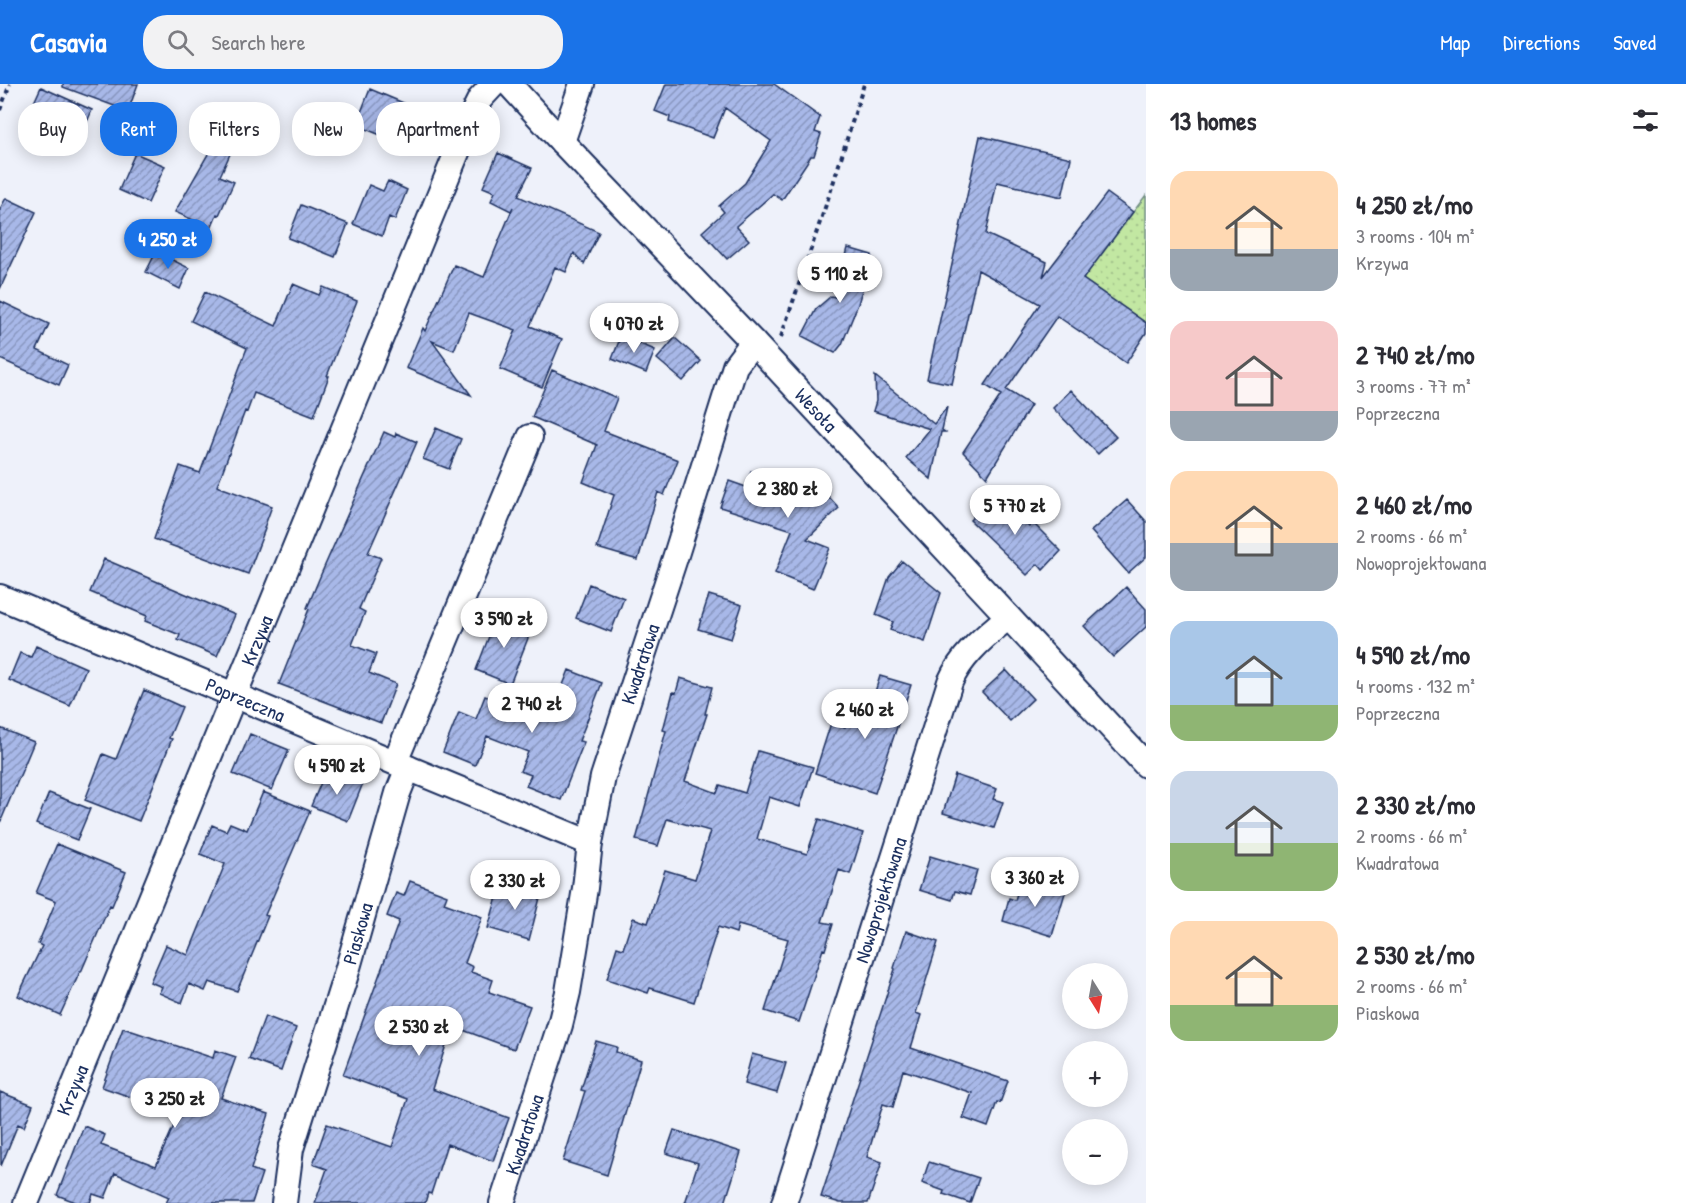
<!DOCTYPE html>
<html lang="en">
<head>
<meta charset="utf-8">
<style>
	body { margin:0; font-family:"Patrick Hand",sans-serif; background:#f2f2f3; color:#2b2b33; height:100vh; display:flex; flex-direction:column; font-size:22px; white-space:nowrap }
	* { box-sizing:border-box; margin:0 }
	p { font-size:20px; color:#7c7c81 }
	.icon { flex:none; width:33px; height:33px; fill:none; stroke:currentColor; stroke-width:2; stroke-linecap:round; stroke-linejoin:round }
	.map { position:relative; flex:1; overflow:hidden }
	.sheet { display:flex; flex-direction:column; background:#fff; width:540px }
	.sheet>* { flex:none }
	.guide { position:absolute; left:18px; top:18px; width:570px; height:54px; display:flex; gap:12px }
	.needle { width:39px; rotate:169deg }
	.controls { position:absolute; left:1062px; top:879px; display:grid; gap:12px }
	.controls a { display:grid; place-items:center; width:66px; height:66px; border-radius:50%; background:#fff; box-shadow:0 3px 15px #0003; font-size:30px }
	.price { position:absolute; translate:-50% -51px; padding:0 14px; border-radius:21px; background:#fff; color:#222; font-size:20px; line-height:39px; filter:drop-shadow(0 2px 3px #0008) }
	.price::after { content:''; position:absolute; left:50%; top:36px; width:18px; height:14px; margin-left:-9px; background:inherit; clip-path:polygon(0 0,100% 0,50% 100%) }
	.price.active { background:#1a73e8; color:#fff }
	ul { padding:0; list-style:none }
	li { display:flex; align-items:center; gap:18px; height:150px; padding:0 24px }
	li span { display:grid; place-items:center; flex:none; width:168px; height:120px; border-radius:18px; color:#555 }
	li>.icon { margin-inline-start:auto }
	span .icon { width:72px; height:72px; fill:#fffc; stroke-width:1 }
	li b { font-size:26px }
	h2 { display:flex; justify-content:space-between; align-items:center; height:72px; padding:0 24px; font-size:26px }
	.pill { padding:0 21px; border-radius:24px; background:#fff; box-shadow:0 3px 15px #0003; font-size:21px; line-height:54px }
	.pill.active { background:#1a73e8; color:#fff }
	header { display:flex; align-items:center; gap:36px; box-sizing:border-box; height:84px; padding:0 30px; background:#1a73e8; color:#fff }
	header strong { font-size:28px }
	nav { display:flex; gap:33px; margin-inline-start:auto; font-size:21px }
	.search { width:420px; height:54px; background:#f2f2f3; display:flex; align-items:center; gap:15px; box-sizing:border-box; padding:0 21px; border-radius:24px; color:#7c7c81; font-size:22px }
	main { display:flex; flex:1; min-height:0 }
	.map>svg:first-child { display:block }
	.grass { fill:url(#grass-dots); stroke:#6e8b80; stroke-width:1.5 }
	.building { fill:url(#building-hatch); stroke:#1b2f5e; stroke-width:1.5 }
	.lines { fill:none; stroke-linecap:round; stroke-linejoin:round }
	.minor-casing { stroke:#1b2f5e; stroke-width:28 }
	.path { stroke:#1b2f5e; stroke-width:4; stroke-dasharray:4.5 4.5; stroke-linecap:butt }
	.minor { stroke:#fff; stroke-width:24 }
	.labels { text-anchor:middle; stroke-width:6; stroke-linejoin:round; paint-order:stroke }
	.street-label { font-size:20px; fill:#1b2f5e; stroke:#fff }
</style>
</head>
<body>
<header>
<strong>Casavia</strong>
<div class="search"><svg class="icon" aria-label="search" viewBox="0 0 24 24"><circle cx="10" cy="10" r="6"/><path d="M15 15l6 6"/></svg>Search here</div>
<nav><a>Map</a><a>Directions</a><a>Saved</a></nav>
</header>
<main>
<div class="map">
<svg width="1146" height="1119" viewBox="0 0 1146 1119">
	<defs>
		<pattern id="grass-dots" width="8" height="8" patternUnits="userSpaceOnUse" patternTransform="scale(1.5)"><rect width="8" height="8" fill="#c2e7a2"/><path d="M2 2h.1M6 6h.1" fill="none" stroke="#a6c68e" stroke-width="1.8" stroke-linecap="round"/></pattern>
		<pattern id="building-hatch" width="6" height="6" patternUnits="userSpaceOnUse" patternTransform="scale(1.5)"><rect width="6" height="6" fill="#a8b8e8"/><path d="M-1 1l2-2M0 6l6-6M5 7l2-2" fill="none" stroke="#8896bf"/></pattern>
	</defs>
	<rect width="100%" height="100%" fill="#eef1fa"/>
	<filter id="ink" filterUnits="userSpaceOnUse"><feTurbulence type="fractalNoise" baseFrequency=".0167" numOctaves="2"/><feDisplacementMap in="SourceGraphic" scale="12" xChannelSelector="R" yChannelSelector="G"/><feConvolveMatrix kernelMatrix="1 2 1 2 8 2 1 2 1" color-interpolation-filters="sRGB"/></filter>
	<g filter="url(#ink)">
		<!-- grass -->
		<path class="grass" d="M1146,111V239L1083,195Z"/>
		<!-- building -->
		<path class="building" d="M63,0H138L128,27L63,3Z
			M666,0H774L820,33L815,48L821,50L814,72H811L782,116L773,110L736,142L749,156L727,175L702,148L724,128L719,122L745,99L771,57L725,24L713,54L669,38L670,33L655,27Z
			M41,3L92,26L80,55L73,52L71,56L26,36Z
			M370,5L432,31L423,55L414,52L410,63L356,41Z
			M232,28L246,35L220,92L234,98L219,131L217,130L211,144L175,128Z
			M980,52L1071,74L1062,113L997,98L986,150L1047,178L1043,193L1107,109L1133,128L1083,195L1146,239V249L1126,279L1057,232L1006,306L1031,321L987,393L963,368L1001,311L985,301L1040,220L978,186L952,300L927,295Z
			M135,69L165,82L148,119L119,106Z
			M498,69L532,84L518,112L599,148L584,180L574,169L566,188L555,183L530,242L562,255L542,303L500,285L516,246L469,229L454,266L432,257L471,311L406,284L423,244L425,247L454,181L484,193L513,123L511,127L491,117L495,108L483,103Z
			M388,97L407,106L395,136L389,133L382,152L353,140L369,101L383,107Z
			M6,114L36,128L0,205V125Z
			M301,121L348,140L335,173L288,154Z
			M848,164L872,171L858,220L842,260L835,269L802,252L816,225L831,212L835,213Z
			M156,168L189,184L180,205L146,188Z
			M293,200L319,211L323,203L357,217L327,292H329L314,332L254,309L247,328L245,327L217,402L272,422L264,444L265,445L248,490L154,455L180,382L200,389L247,264L191,237L205,208L276,242Z
			M0,217L49,240L37,266L68,281L59,301L0,275Z
			M621,252L655,266L646,289L612,275Z
			M675,254L701,277L683,297L657,275Z
			M552,286L617,314L604,347L678,376L664,411L658,408L638,476L597,464L614,411L583,398L597,361L532,333Z
			M875,292L934,340L947,323L942,346L945,348H941L931,395L906,374L930,345L873,327L876,317Z
			M1071,306L1116,353L1098,370L1053,324Z
			M436,344L461,355L449,385L423,375Z
			M384,348L395,353L396,349L417,358L368,469L381,474L359,525L365,528L352,561L376,570L369,589L396,600L381,639L279,600L309,525L307,524L322,488Z
			M751,387L791,400L805,387L839,424L807,455L830,464L813,505L775,489L792,446L720,423L729,397L746,403Z
			M995,410L1029,443L1033,439L1061,467L1043,486L1038,480L1027,491L970,436Z
			M1127,416L1146,437V473L1128,489L1091,447Z
			M104,475L235,531L217,572L178,556L180,551L145,537L147,532L90,508Z
			M902,477L941,509L925,558L890,546L893,538L876,531L889,493Z
			M589,500L624,514L611,548L576,534Z
			M1126,503L1146,525V543L1113,573L1084,542Z
			M709,511L742,521L731,555L698,545Z
			M498,529L532,544L510,600L476,586Z
			M36,562L86,584L70,622L9,596L20,569L31,573Z
			M569,586L602,599L579,657L584,658L561,716L526,702L531,691L520,687L528,668L487,652L475,681L443,668L459,628L476,635L485,612L549,636Z
			M1006,586L1033,615L1010,637L982,608Z
			M880,592L911,601L875,709L815,689L831,639L845,643L847,637L864,643Z
			M680,594L712,603L705,630H707L685,697L717,709L720,701L745,709L758,667L813,683L800,723L769,713L757,755L807,770L819,735L863,749L850,790L839,786L822,838L833,840L825,866L823,865L799,938L765,927L788,855L738,841L736,849L718,843L694,918L650,904L648,909L607,895L617,863L623,865L633,834L648,839L665,786L695,795L710,747L667,735L658,762L636,756L666,647L663,646L673,608L676,609Z
			M144,606L182,623L169,654L172,655L139,737L85,716L103,670L116,675Z
			M0,644L34,658L0,739Z
			M250,650L289,666L272,706L233,690Z
			M325,689L341,696L343,691L363,699L348,737L311,722Z
			M955,691L997,705L993,715L1003,718L994,744L943,729Z
			M263,708L310,727L265,831L268,832L237,907L209,898L205,907L189,900L182,919L159,909L162,903L150,898L166,861L188,871L225,780L200,770L212,741L226,747L230,739L247,746Z
			M49,709L90,725L77,756L36,740Z
			M57,760L126,788L112,822L110,821L81,888H80L60,931L18,912L42,862L38,860L56,817L36,809Z
			M930,772L977,786L970,811L955,807L952,816L919,806Z
			M1021,796L1065,809L1052,852L1003,837L1009,814L1015,816Z
			M410,797L447,811L444,819L482,833L465,879L473,883L471,888L493,896L489,908L530,922L514,965L452,942L432,1005L509,1034L493,1077L447,1060L431,1110L428,1109L425,1119H315L327,1085L313,1080L327,1040L392,1063L408,1015L343,991L399,837L387,832L396,809L404,812Z
			M501,799L541,810L529,856L488,844Z
			M906,847L938,858L916,929L921,931L911,964L1008,997L1000,1019L997,1018L988,1043L963,1034L972,1009L903,986L893,1023L883,1020L867,1073L882,1078L868,1119H840L821,1113L895,885L894,884Z
			M265,932L296,944L281,987L249,975Z
			M123,944L213,974L215,966L236,973L221,1014L269,1030L251,1085L262,1089L252,1119H166L169,1113L115,1089L105,1114L93,1110L90,1119H78L57,1111L84,1042L105,1051L101,1061L156,1082L179,1030L102,1003Z
			M596,957L617,963L616,968L641,976L607,1091L563,1077L585,1007L581,1006Z
			M752,970L786,979L777,1009L744,1000Z
			M0,1008L33,1021L24,1043L18,1040L1,1082Z
			M674,1046L741,1068L725,1119H685L698,1079L666,1069Z
			M929,1078L979,1094L970,1119L943,1110L944,1107L922,1099Z"/>
		<g class="lines">
			<!-- minor casing -->
			<g class="minor-casing">
				<g id="minor">
					<path id="s1" d="M509,0L562,58L753,258L1146,681"/>
					<path d="M562,58L582,0"/>
					<path id="s2" d="M0,513L408,684L590,759"/>
					<path d="M395,678L530,353"/>
					<path id="s3" d="M26,1119L474,27L480,15L494,0"/>
					<path id="s4" d="M284,1119L291,1065L347,887L398,709L408,684"/>
					<path id="s5" d="M502,1119L560,941L568,908L585,804L590,759L603,693L676,471L735,282L753,258"/>
					<path id="s6" d="M784,1119L950,598C962,570 986,552 1008,533"/>
				</g>
			</g>
			<!-- path -->
			<path class="path" d="M0,26L10,0
				M781,253L832,103L864,0"/>
			<!-- minor -->
			<use href="#minor" class="minor"/>
		</g>
	</g>
	<g class="labels">
		<!-- street labels -->
		<g class="street-label">
			<text dy="7" stroke="none"><textPath href="#s1" startOffset="448">Wesoła</textPath></text>
			<text dy="7" stroke="none"><textPath href="#s3" startOffset="608">Krzywa</textPath></text>
			<text dy="7" stroke="none"><textPath href="#s5" startOffset="558">Kwadratowa</textPath></text>
			<text dy="7" stroke="none"><textPath href="#s2" startOffset="266">Poprzeczna</textPath></text>
			<text dy="7" stroke="none"><textPath href="#s6" startOffset="318">Nowoprojektowana</textPath></text>
			<text dy="7" stroke="none"><textPath href="#s4" startOffset="280">Piaskowa</textPath></text>
			<text dy="7" stroke="none"><textPath href="#s3" startOffset="122">Krzywa</textPath></text>
			<text dy="7" stroke="none"><textPath href="#s5" startOffset="72">Kwadratowa</textPath></text>
		</g>
	</g>
</svg>
<div class="controls">
<a><svg class="needle" viewBox="-14 -14 28 28"><path d="M0-13l5 13h-10z" fill="#e53935"/><path d="M0 13l5-13h-10z" fill="#7c7c81"/></svg></a>
<a>+</a>
<a>−</a>
</div>
<b class="price active" style="left:168px;top:186px">4 250 zł</b>
<b class="price" style="left:840px;top:220px">5 110 zł</b>
<b class="price" style="left:634px;top:270px">4 070 zł</b>
<b class="price" style="left:788px;top:435px">2 380 zł</b>
<b class="price" style="left:1015px;top:452px">5 770 zł</b>
<b class="price" style="left:504px;top:565px">3 590 zł</b>
<b class="price" style="left:532px;top:650px">2 740 zł</b>
<b class="price" style="left:865px;top:656px">2 460 zł</b>
<b class="price" style="left:337px;top:712px">4 590 zł</b>
<b class="price" style="left:1035px;top:824px">3 360 zł</b>
<b class="price" style="left:515px;top:827px">2 330 zł</b>
<b class="price" style="left:419px;top:973px">2 530 zł</b>
<b class="price" style="left:175px;top:1045px">3 250 zł</b>
<div class="guide">
<a class="pill">Buy</a>
<a class="pill active">Rent</a>
<a class="pill">Filters</a>
<a class="pill">New</a>
<a class="pill">Apartment</a>
</div>
</div>
<section class="sheet">
<h2>13 homes<svg class="icon" aria-label="filters" viewBox="0 0 24 24"><path d="M4 7h16M4 17h16"/><circle cx="9" cy="7" r="2"/><circle cx="15" cy="17" r="2"/></svg></h2>
<ul>
<li><span style="background:linear-gradient(#ffd9b3 65%,#9aa5b1 0)"><svg class="icon" aria-label="home" viewBox="0 0 24 24"><path d="M3 11l9-7 9 7M6 9v11h12V9"/></svg></span><div><b>4 250 zł/mo</b><p>3 rooms · 104 m²</p><p>Krzywa</p></div></li>
<li><span style="background:linear-gradient(#f6c9c9 75%,#9aa5b1 0)"><svg class="icon" aria-label="home" viewBox="0 0 24 24"><path d="M3 11l9-7 9 7M6 9v11h12V9"/></svg></span><div><b>2 740 zł/mo</b><p>3 rooms · 77 m²</p><p>Poprzeczna</p></div></li>
<li><span style="background:linear-gradient(#ffd9b3 60%,#9aa5b1 0)"><svg class="icon" aria-label="home" viewBox="0 0 24 24"><path d="M3 11l9-7 9 7M6 9v11h12V9"/></svg></span><div><b>2 460 zł/mo</b><p>2 rooms · 66 m²</p><p>Nowoprojektowana</p></div></li>
<li><span style="background:linear-gradient(#a9c7e8 70%,#8fb573 0)"><svg class="icon" aria-label="home" viewBox="0 0 24 24"><path d="M3 11l9-7 9 7M6 9v11h12V9"/></svg></span><div><b>4 590 zł/mo</b><p>4 rooms · 132 m²</p><p>Poprzeczna</p></div></li>
<li><span style="background:linear-gradient(#c9d6e8 60%,#8fb573 0)"><svg class="icon" aria-label="home" viewBox="0 0 24 24"><path d="M3 11l9-7 9 7M6 9v11h12V9"/></svg></span><div><b>2 330 zł/mo</b><p>2 rooms · 66 m²</p><p>Kwadratowa</p></div></li>
<li><span style="background:linear-gradient(#ffd9b3 70%,#8fb573 0)"><svg class="icon" aria-label="home" viewBox="0 0 24 24"><path d="M3 11l9-7 9 7M6 9v11h12V9"/></svg></span><div><b>2 530 zł/mo</b><p>2 rooms · 66 m²</p><p>Piaskowa</p></div></li>
</ul>
</section>
</main>
</body>
</html>
